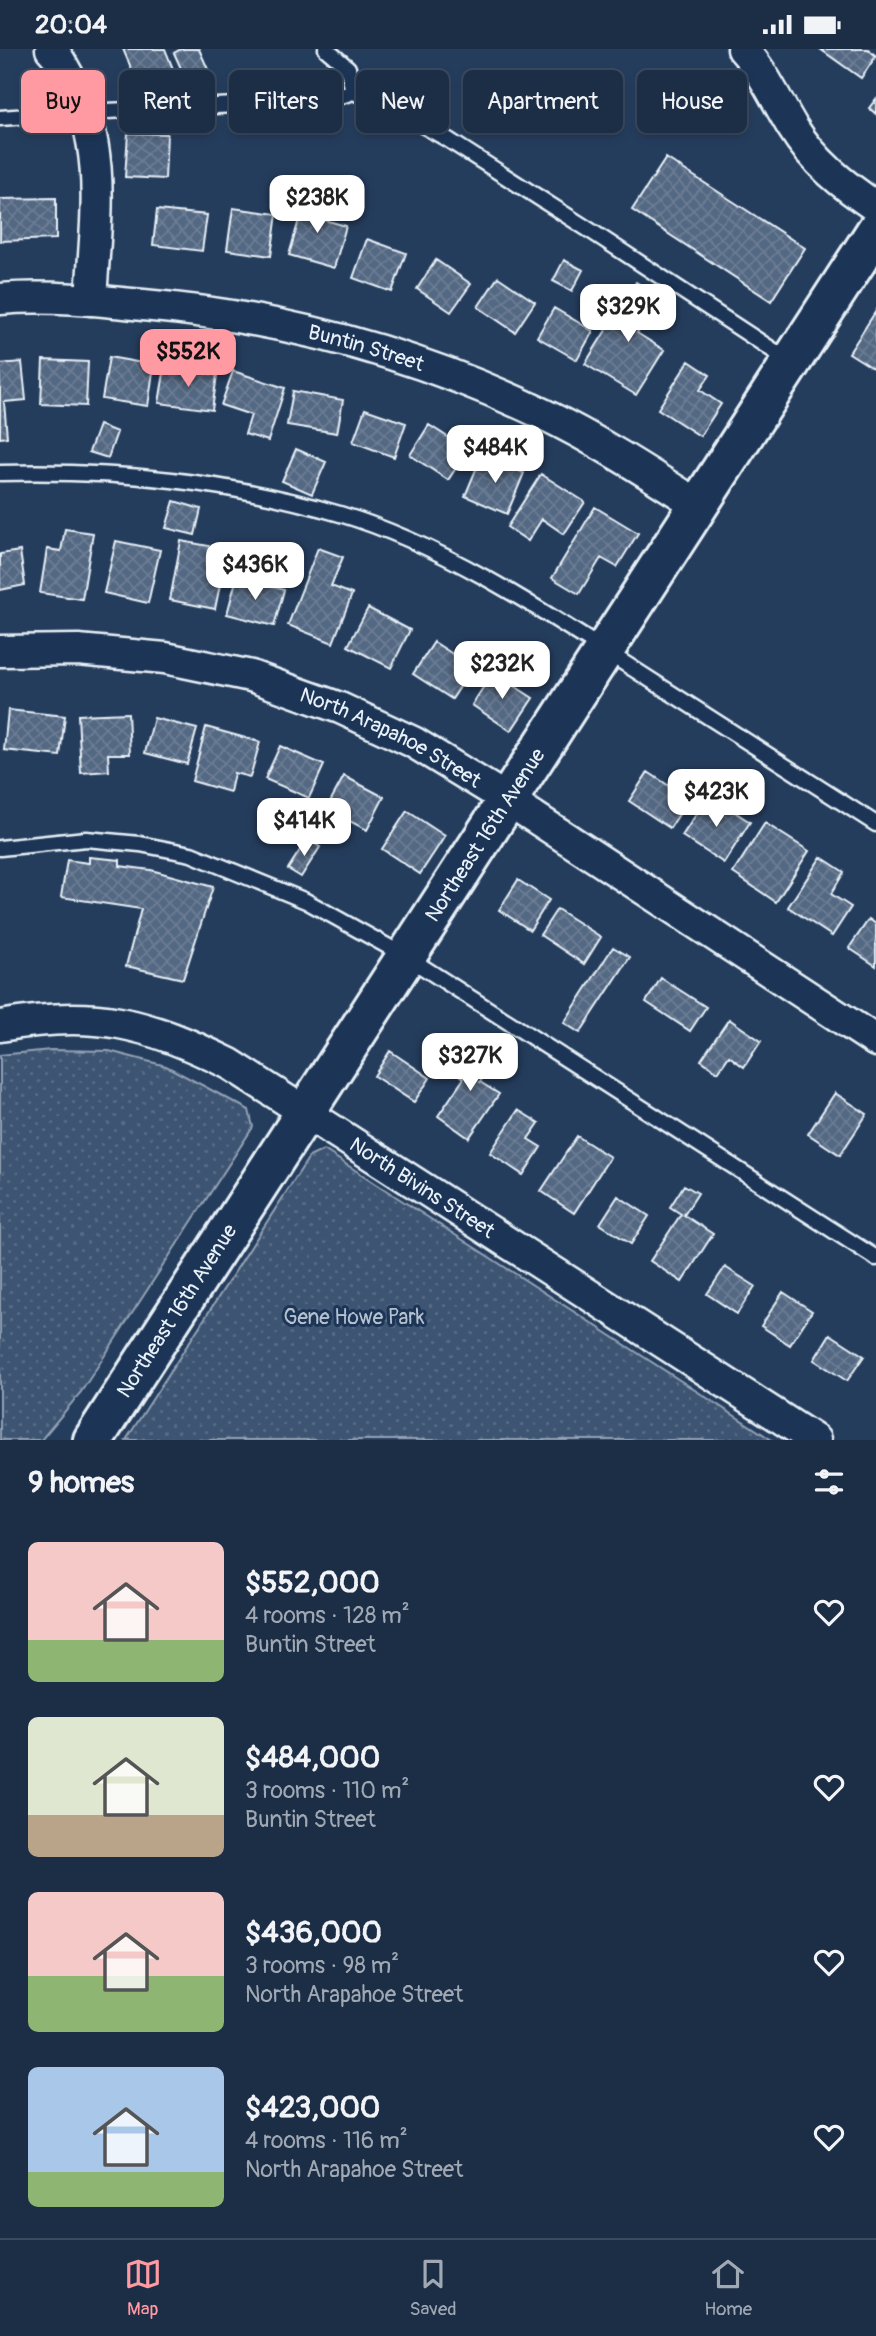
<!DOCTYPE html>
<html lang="en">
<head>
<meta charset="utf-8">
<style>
	body { margin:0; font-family:Pangolin,sans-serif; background:#25364d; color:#f1f3f6; height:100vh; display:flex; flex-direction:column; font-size:26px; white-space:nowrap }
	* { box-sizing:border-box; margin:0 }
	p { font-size:23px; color:#a0a8b3 }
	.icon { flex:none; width:38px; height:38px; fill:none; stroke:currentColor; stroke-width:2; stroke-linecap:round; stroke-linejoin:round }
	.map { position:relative; height:1391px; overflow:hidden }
	.details { display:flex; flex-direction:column; background:#1c2e46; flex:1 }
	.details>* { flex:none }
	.top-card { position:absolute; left:21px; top:21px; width:835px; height:63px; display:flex; gap:14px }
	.price { position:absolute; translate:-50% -60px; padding:0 16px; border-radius:14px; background:#fff; color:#222; font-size:23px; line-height:46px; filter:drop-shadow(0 2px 4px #0008) }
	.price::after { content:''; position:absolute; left:50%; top:42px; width:21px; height:16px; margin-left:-10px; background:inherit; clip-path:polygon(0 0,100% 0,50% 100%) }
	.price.on { background:#ff9aa2; color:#111 }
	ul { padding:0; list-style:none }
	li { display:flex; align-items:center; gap:21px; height:175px; padding:0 28px }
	li span { display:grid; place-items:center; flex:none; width:196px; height:140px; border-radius:10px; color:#555 }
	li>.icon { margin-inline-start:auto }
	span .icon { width:84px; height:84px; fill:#fffc; stroke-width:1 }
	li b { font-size:30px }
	h2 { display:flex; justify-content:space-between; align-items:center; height:84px; padding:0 28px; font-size:30px }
	.chip { padding:0 24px; border-radius:10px; background:#1c2e46; box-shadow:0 4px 10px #0003,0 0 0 2px #3a4a5f; font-size:24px; line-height:63px }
	.chip.on { background:#ff9aa2; color:#111 }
	.status { display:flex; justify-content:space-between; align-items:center; height:49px; padding:0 35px; background:#1c2e46; direction:ltr }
	.status svg { height:19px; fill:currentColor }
	.dock { display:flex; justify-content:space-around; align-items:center; height:98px; border-top:2px solid #3a4a5f; background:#1c2e46; font-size:19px; color:#a0a8b3 }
	.dock a { display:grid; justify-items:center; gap:4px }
	.dock .on { color:#ff9aa2 }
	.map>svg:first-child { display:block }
	.grass { fill:url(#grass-dots); stroke:#93a2b5; stroke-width:2 }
	.building { fill:url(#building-cross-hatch); stroke:#e8f1f8; stroke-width:2 }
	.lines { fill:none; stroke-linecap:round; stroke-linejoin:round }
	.lane-casing { stroke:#e8f1f8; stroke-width:19 }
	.street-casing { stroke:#e8f1f8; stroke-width:35 }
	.secondary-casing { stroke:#e8f1f8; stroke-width:44 }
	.lane { stroke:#1d3557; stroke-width:14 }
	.street { stroke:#1d3557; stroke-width:30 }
	.secondary { stroke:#1d3557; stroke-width:38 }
	.labels { text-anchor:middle; stroke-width:6; stroke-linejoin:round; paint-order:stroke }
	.street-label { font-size:21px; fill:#e8f1f8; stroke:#1d3557 }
	.park-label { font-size:21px; fill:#b5c2d0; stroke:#1d3557 }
</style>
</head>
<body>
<div class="status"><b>20:04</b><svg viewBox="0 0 49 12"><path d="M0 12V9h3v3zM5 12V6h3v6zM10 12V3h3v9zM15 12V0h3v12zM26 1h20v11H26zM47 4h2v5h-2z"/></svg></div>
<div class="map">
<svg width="876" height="1391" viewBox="0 0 876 1391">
	<defs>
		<pattern id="grass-dots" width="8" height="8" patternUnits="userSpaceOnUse" patternTransform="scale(1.75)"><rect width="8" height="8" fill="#3e5472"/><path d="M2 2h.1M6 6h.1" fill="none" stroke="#5a6d87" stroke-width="1.8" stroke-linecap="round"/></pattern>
		<pattern id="building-cross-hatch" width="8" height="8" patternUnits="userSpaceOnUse" patternTransform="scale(1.75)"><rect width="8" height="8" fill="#536782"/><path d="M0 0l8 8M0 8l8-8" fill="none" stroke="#6c7d94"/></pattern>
	</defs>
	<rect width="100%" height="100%" fill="#253d5d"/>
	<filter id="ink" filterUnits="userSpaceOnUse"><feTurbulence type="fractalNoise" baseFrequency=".0143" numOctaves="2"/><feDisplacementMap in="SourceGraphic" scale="14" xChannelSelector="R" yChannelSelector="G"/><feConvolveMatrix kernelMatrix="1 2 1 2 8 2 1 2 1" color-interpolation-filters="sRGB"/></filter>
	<g filter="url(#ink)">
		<!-- grass -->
		<path class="grass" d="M51,1001L109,1002L166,1017L249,1061L253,1078L81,1343L41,1391H0V1006Z
			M324,1101L772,1391H126L309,1108Z"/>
		<!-- building -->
		<path class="building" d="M123,0H165L175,25L140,40Z
			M181,0H199L210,25L188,35L174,4Z
			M820,0H868L876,7L861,29Z
			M876,50V65L869,59Z
			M128,84L167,85L165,130L125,128Z
			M666,109L805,199L771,252L632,161Z
			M306,146L326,151L321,170L346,177L334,219L289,206Z
			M56,149V190L0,192V150Z
			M233,159L277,165L271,207L227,201Z
			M157,161L207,166L202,202L153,196Z
			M367,190L406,204L392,243L353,229Z
			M436,211L471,235L451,263L417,240Z
			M564,211L583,221L572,242L553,232Z
			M498,228L535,253L515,283L478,258Z
			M636,233L659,247L637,284L664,301L636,346L585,315Z
			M554,259L593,282L577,311L537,288Z
			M876,262V321L849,304Z
			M109,308L154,316L148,357L102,350Z
			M43,311L88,313L86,357L41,355Z
			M689,312L710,326L700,341L721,355L700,387L658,360Z
			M22,313L26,351L4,353L7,388L0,389V315Z
			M165,318L217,326L212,361L159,354Z
			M233,322L285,339L268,392L245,385L251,366L221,356Z
			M293,342L343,351L337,384L287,376Z
			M365,360L406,374L394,408L353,393Z
			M99,376L117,383L108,409L89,403Z
			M429,376L468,401L448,431L410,406Z
			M296,400L326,413L312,445L282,432Z
			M482,406L524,424L507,465L465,447Z
			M541,425L585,453L564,485L542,470L528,492L507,478Z
			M174,452L201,460L195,486L166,479Z
			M595,458L638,484L617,518L601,509L579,545L552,529Z
			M65,480L93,484L82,550L40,544L47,500L61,502Z
			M116,492L160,501L148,554L104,544Z
			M181,492L209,497L206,517L223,521L215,560L170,551Z
			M318,499L343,508L331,537L352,545L333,594L288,576Z
			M20,502L25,536L0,541V505Z
			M237,528L284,541L274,577L227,565Z
			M368,559L410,581L391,619L348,597Z
			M434,593L473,618L452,650L413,625Z
			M493,623L533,649L511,682L472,656Z
			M8,661L65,667L60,707L4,701Z
			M128,664L130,705H108L109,722L81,724L78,666Z
			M154,669L197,680L187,715L145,704Z
			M206,678L260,693L250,728L234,724L230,743L192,732Z
			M280,697L324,716L309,749L265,730Z
			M648,723L689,750L670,779L629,752Z
			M344,727L384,748L367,781L326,760Z
			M709,746L750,773L724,814L682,787Z
			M407,762L445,787L420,825L382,800Z
			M765,774L809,802L776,853L733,824Z
			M307,790L320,798L301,828L288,820Z
			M89,808L120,811V817L151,821L213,838L183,930L126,917L141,860L61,848L67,811L89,814Z
			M821,808L844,823L831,845L851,858L832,887L788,858Z
			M518,831L549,851L530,881L499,861Z
			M557,860L601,888L584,915L540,886Z
			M869,870L876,875V917L849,899Z
			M613,898L630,908L580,984L564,974Z
			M661,929L706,958L690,982L646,953Z
			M729,970L761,992L744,1018L729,1007L718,1023L701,1011Z
			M468,995L494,1012L480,1033L499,1045L469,1089L438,1067L464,1029L451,1020Z
			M390,1002L430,1029L414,1053L374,1027Z
			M835,1044L867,1065L840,1106L808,1085Z
			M518,1061L539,1074L528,1090L541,1098L523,1126L490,1104Z
			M577,1087L610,1108L574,1164L541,1142Z
			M684,1136L698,1144L684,1166L713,1185L682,1233L650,1212L681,1165L670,1158Z
			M618,1147L649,1167L631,1195L600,1175Z
			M725,1218L755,1237L737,1265L707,1245Z
			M783,1243L812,1262L790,1296L761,1277Z
			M830,1285L864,1307L847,1332L814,1311Z"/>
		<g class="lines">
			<!-- lane casing -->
			<g class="lane-casing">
				<path id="lane" d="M326,0L348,19L353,43
					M0,69L85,63L327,52L353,43L383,54L447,90L594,184L791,313
					M0,424C117,421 227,432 340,465C438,494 536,557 621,612C706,666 791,720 876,775
					M0,799L86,790L140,795L191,805L306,852L407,908L876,1209"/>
			</g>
			<!-- street casing -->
			<g class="street-casing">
				<g id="street">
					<path d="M51,0C59,8 63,18 69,28C109,97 95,175 91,251"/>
					<path d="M743,0C764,23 777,53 793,79C814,113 843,136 876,158"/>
					<path id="s1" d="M0,250C47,246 96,251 143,256C282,268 417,305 543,365C597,391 648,424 698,456"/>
					<path id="s2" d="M0,602L78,601L165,609L251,627L340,659L413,693L508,751L876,992"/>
					<path id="s3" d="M0,977C95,960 145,973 230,1015L815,1391"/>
				</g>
			</g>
			<!-- secondary casing -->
			<g class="secondary-casing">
				<g id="secondary">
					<path id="s4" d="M93,1391L876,182"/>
				</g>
			</g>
			<!-- lane -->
			<use href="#lane" class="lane"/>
			<!-- street -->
			<use href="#street" class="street"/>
			<!-- secondary -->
			<use href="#secondary" class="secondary"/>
		</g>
	</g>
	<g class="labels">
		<!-- street labels -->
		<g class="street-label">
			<text dy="7" stroke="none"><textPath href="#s1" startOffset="371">Buntin Street</textPath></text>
			<text dy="7" stroke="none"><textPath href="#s2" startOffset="406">North Arapahoe Street</textPath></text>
			<text dy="7" stroke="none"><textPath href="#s4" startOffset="721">Northeast 16th Avenue</textPath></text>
			<text dy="7" stroke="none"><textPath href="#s3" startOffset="467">North Bivins Street</textPath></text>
			<text dy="7" stroke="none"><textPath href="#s4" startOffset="154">Northeast 16th Avenue</textPath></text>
		</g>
		<!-- park labels -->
		<g class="park-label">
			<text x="354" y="1275">Gene Howe Park</text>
		</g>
	</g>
</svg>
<b class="price" style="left:317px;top:186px">$238K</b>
<b class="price" style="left:628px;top:295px">$329K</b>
<b class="price on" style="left:188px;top:340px">$552K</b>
<b class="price" style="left:495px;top:436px">$484K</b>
<b class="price" style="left:255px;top:553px">$436K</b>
<b class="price" style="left:502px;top:652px">$232K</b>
<b class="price" style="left:716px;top:780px">$423K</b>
<b class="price" style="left:304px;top:809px">$414K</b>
<b class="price" style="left:470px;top:1044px">$327K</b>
<div class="top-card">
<a class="chip on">Buy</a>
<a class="chip">Rent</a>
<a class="chip">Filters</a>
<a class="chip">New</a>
<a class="chip">Apartment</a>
<a class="chip">House</a>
</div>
</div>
<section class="details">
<h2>9 homes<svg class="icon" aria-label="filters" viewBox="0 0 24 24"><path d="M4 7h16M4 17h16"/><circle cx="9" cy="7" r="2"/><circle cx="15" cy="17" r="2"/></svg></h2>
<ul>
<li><span style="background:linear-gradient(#f6c9c9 70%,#8fb573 0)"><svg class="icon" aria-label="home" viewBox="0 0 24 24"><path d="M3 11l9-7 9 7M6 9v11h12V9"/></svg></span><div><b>$552,000</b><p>4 rooms · 128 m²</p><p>Buntin Street</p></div><svg class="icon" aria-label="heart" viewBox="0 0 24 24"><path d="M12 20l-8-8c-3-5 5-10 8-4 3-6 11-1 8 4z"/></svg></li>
<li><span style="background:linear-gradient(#dfe7d0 70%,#b9a48a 0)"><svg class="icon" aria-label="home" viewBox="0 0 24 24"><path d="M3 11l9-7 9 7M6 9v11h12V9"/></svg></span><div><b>$484,000</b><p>3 rooms · 110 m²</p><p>Buntin Street</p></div><svg class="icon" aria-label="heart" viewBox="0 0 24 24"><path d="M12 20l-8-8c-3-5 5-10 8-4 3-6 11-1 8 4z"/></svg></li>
<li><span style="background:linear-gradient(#f6c9c9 60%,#8fb573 0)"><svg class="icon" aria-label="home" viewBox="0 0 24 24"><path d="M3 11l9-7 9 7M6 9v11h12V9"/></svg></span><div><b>$436,000</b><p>3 rooms · 98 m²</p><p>North Arapahoe Street</p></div><svg class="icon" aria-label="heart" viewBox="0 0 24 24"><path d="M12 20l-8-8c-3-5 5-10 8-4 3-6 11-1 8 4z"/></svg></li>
<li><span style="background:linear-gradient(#a9c7e8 75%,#8fb573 0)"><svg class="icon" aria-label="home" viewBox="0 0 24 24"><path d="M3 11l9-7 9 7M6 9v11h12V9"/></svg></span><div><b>$423,000</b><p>4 rooms · 116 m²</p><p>North Arapahoe Street</p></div><svg class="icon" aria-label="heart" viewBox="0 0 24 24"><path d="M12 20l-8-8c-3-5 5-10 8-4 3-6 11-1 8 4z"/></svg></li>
</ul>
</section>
<nav class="dock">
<a class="on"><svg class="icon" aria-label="map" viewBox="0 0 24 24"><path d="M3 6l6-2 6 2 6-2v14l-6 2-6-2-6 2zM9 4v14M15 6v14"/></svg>Map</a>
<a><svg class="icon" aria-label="saved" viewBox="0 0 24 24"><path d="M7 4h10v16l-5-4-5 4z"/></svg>Saved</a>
<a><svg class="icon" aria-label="home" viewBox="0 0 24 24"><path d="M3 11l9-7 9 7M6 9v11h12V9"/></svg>Home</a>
</nav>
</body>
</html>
